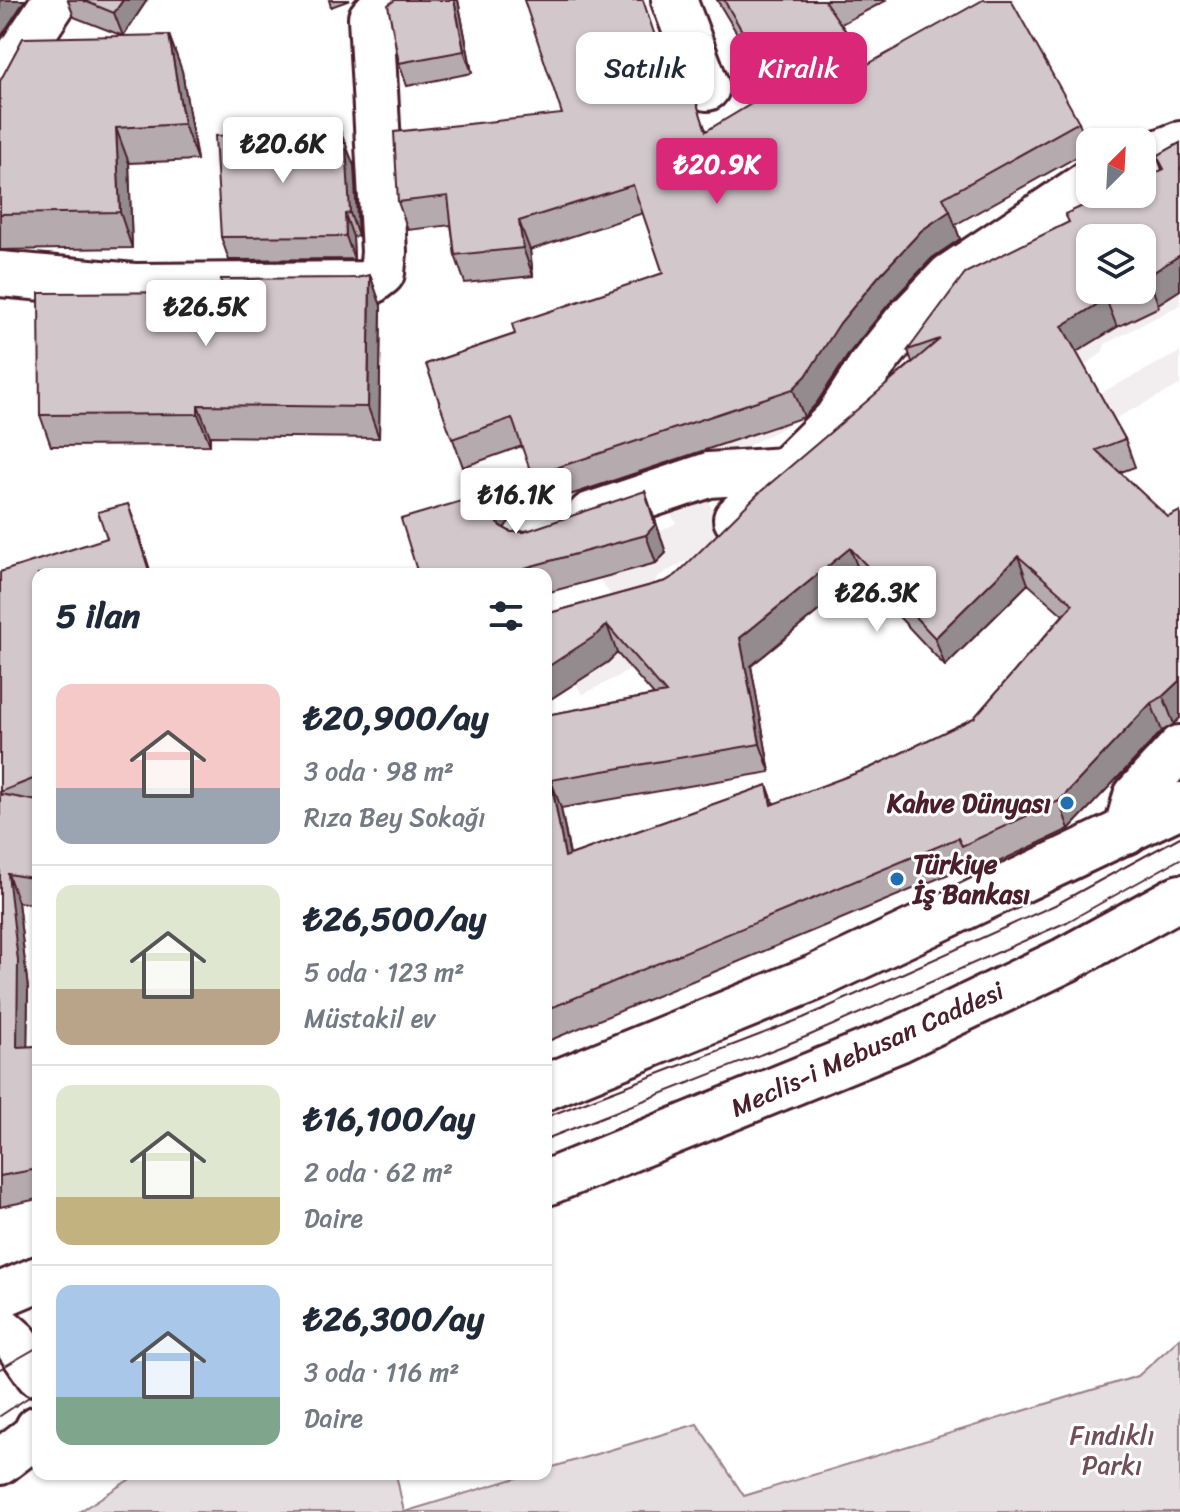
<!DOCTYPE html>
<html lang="tr">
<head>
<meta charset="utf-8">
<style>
	body { margin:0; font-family:Sriracha,sans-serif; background:#f2f2f3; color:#1f2937; height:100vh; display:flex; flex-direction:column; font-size:30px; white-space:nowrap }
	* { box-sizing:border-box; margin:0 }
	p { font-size:26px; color:#747a83 }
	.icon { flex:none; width:44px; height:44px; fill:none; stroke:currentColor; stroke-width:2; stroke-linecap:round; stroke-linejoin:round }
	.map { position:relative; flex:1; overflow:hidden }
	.sheet { position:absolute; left:32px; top:568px; width:520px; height:912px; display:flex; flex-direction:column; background:#fff; border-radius:16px; box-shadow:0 2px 6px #0004 }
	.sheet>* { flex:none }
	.banner { position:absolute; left:576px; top:32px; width:484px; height:72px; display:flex; gap:16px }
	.needle { width:52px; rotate:24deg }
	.fabs { position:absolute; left:1076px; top:128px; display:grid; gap:16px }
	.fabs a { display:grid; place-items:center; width:80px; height:80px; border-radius:16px; background:#fff; box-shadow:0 2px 6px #0004; font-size:40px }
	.price { position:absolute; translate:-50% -68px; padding:0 18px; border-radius:8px; background:#fff; color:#222; font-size:26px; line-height:52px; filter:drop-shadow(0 2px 4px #0008) }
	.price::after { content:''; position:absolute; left:50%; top:48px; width:24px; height:18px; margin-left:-12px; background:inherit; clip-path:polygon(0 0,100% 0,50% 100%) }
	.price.active { background:#db2777; color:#fff }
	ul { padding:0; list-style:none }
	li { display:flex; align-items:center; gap:24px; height:200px; padding:0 24px }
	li+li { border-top:2px solid #e0e1e3 }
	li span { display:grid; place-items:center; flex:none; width:224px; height:160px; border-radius:16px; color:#555 }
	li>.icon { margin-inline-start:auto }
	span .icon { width:96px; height:96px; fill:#fffc; stroke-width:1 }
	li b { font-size:34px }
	h2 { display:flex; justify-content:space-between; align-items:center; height:96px; padding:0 24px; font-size:34px }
	.pill { padding:0 28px; border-radius:16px; background:#fff; box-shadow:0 2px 6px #0004; font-size:28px; line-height:72px }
	.pill.active { background:#db2777; color:#fff }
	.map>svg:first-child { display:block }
	.built { fill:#f2eeef; fill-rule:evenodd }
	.green { fill:#e5dee0; stroke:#987e86; stroke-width:2 }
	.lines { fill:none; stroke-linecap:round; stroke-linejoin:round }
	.minor-casing { stroke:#4a1f2b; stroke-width:50 }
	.major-casing { stroke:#4a1f2b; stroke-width:50 }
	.minor { stroke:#fff; stroke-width:44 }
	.major { stroke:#fff; stroke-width:44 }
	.tram { stroke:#4a1f2b; stroke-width:2 }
	.wall { fill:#b5abaf; stroke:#4a1f2b; stroke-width:2; fill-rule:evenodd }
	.shaded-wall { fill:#938b8e; stroke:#4a1f2b; stroke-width:2 }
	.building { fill:#d2c7cb; stroke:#4a1f2b; stroke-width:2; fill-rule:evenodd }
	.poi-dot { fill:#1f6fb2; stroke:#fff; stroke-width:3 }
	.labels { text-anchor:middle; stroke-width:6; stroke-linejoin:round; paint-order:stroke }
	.poi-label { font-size:26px; font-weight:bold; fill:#4a1f2b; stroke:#fff; text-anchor:end }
	.street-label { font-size:26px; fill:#4a1f2b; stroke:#fff }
	.park-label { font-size:26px; fill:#714f58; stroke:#fff }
</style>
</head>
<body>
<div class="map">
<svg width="1180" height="1512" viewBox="0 0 1180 1512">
	<rect width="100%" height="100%" fill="#fff"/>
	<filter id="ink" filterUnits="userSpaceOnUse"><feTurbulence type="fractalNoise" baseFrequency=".0125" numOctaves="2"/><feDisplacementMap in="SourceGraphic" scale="16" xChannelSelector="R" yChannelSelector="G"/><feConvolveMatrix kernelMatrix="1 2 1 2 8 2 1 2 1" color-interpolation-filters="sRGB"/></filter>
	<g filter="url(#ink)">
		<!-- built -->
		<path class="built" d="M1180,190V305L1105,344L1102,353L1087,364L1078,367L1060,362L1142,290V238H1090L1004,443L1180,352V385L582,695L568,668L711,595L692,558L657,577L653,586L622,599L611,595L600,580L599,570L639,543L676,523L658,492L504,540ZM915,359L747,576L694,474Z"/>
		<!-- green -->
		<path class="green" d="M1180,1338V1512H79L138,1474H396L404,1512L530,1474H546V1469L697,1424L744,1496L1138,1376Z"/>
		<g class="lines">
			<!-- minor casing -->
			<g class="minor-casing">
				<path id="minor" d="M674,0L707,88
					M0,83L55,0
					M1142,159L1180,144
					M0,274L134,286L368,284L382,273L384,252L371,18L382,6L394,0
					M590,515L709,475L785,470
					M736,519L836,420L870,367L906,322L950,276L1090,182
					M1126,832L1136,796L1180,748"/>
			</g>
			<!-- major casing -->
			<g class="major-casing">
				<path id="major" d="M546,1087L814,978L1180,805
					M546,1183L900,1039L1065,960L1180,897
					M0,1295L38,1279
					M0,1328L16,1342L38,1374
					M0,1462L34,1436L38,1428"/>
			</g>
			<!-- minor -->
			<use href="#minor" class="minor"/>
			<!-- major -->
			<use href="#major" class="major"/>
			<!-- tram -->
			<path class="tram" d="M546,1117L803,1018L1055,905L1180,837
				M546,1139L808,1036L1067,922L1180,859
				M0,1369L38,1347
				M0,1416L38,1391"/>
		</g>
		<!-- wall -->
		<path class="wall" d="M68,0H147L123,36L74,17Z
			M329,0H350L331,7Z
			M458,0L472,73L407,86L399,63Z
			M717,0H887L841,24L868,64L1079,122L1089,150L955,225L960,239L932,258L888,305L850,352L816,404L804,417L543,504L522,446L463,467L426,364L515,334L663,273L643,213L530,250L533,276L465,283L455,255L451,225L408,230L398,202L562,114L670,77L707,131L772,92Z
			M169,35L182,71L197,160L129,163L132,248L0,250V81Z
			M345,143L354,166L358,236L353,237L354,259L229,260L221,237Z
			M1180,143V290L1158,304L1159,307L1117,327L1076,352L1125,439L1135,467L1121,472L1174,724L1162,731L1069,829L973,874L968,866L546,1042V715L654,695L617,653L608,662L546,702V614L666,581L676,575L912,362L908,350L1069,222L1162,170L1157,156ZM1142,238V290H1090ZM861,576L945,666L1028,584L1063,615L974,718L870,768L774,804L767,785L570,855L561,808L770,772L751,666Z
			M370,275L381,306L379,438L210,436V445L51,446L40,415L222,292L357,278Z
			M512,517L504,528L511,532L655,519L666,553L656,563L546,593V574H418Z
			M138,532L151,574H38V905L18,902L28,989L27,1047L38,1046V1199L0,1207V572Z
			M546,1387L551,1403L546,1404Z"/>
		<!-- shaded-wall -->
		<path class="shaded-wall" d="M1,0H25L0,38V2Z
			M123,0H147L123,36L114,13Z
			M454,0H458L472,73L464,51Z
			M169,35L182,71L197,160L184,124Z
			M116,128L129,163L132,248L120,212Z
			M340,130L354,166L358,236L350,213Z
			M950,211L960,239L932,258L888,305L850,352L816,404L804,417L793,389L840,323L878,277L922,230Z
			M345,214L353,237L354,259L346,236Z
			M519,221L530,250L533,276L523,248Z
			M1180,255V290L1158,304L1148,276Z
			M370,275L381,306L379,438L368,407Z
			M1106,299L1117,327L1073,354L1062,326Z
			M198,405L210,436V445L198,414Z
			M502,489L512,517L503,530L493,517V502Z
			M645,491L666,553L656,563L646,535Z
			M128,504L138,532L151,574H150Z
			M850,548L861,576L751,666L770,772L760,744L740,638Z
			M1018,556L1028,584L945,666L935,638Z
			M528,567L531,574H518Z
			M607,625L617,653L608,662L546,702V668Z
			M1180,680V718L1174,724L1163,696Z
			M1151,703L1162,731L1069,829L1059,801Z
			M551,780L561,808L575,885L565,857Z
			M767,785L777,813L771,805Z
			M8,874L18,902L28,989L27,1075L17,1047Z"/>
		<!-- building -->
		<path class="building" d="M82,0H123L114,13Z
			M395,0H454L464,51L399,63L388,5Z
			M524,0H643L669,78L678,75L690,83L706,131L776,89L724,0H824L868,64L983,0H1011L1079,122L943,198L950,211L922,230L878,277L840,323L806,376L793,389L532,476L512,418L452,439L426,364L515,334L512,324L663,273L633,185L519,221L523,248L455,255L448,196L398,202L394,132L562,114Z
			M169,35L184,124L116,128L120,212L0,214V81L23,38Z
			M340,130L341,143H346L350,213L345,214L346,236L221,237L215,136Z
			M1180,143V255L1148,276L1149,279L1142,283V238H1090V290H1126L1106,299L1062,326L1125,439L1096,450L1168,517L1180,511V680L1163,696L1151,703L1059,801L962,846L958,838L546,1010V715L666,693L607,625L598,634L546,668V614L666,581L676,575L759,493L940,339L908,350L965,273L1069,222L1065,214L1109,194H1142V179L1164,169L1157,156ZM850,548L935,638L1018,556L1073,604L974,718L870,768L771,805L767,785L565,857L551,780L760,744L740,638Z
			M370,275L368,407L198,405V414L40,415L39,293L222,292L221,279L357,278Z
			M502,489L493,502V517L500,526L511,532H524L645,491L655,525L646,535L528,567L518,574H418L401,519Z
			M128,504L150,574H38V777L0,792V572L107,538L98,512Z
			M0,794L38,801V879L8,874L18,961L17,1047L38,1046V1169L0,1176Z"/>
	</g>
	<!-- markers -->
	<g class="poi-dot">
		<circle cx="1067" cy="803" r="8"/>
		<circle cx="897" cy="879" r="8"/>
	</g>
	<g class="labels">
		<!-- poi labels -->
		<g class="poi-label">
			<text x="1051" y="812">Kahve Dünyası</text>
			<text x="913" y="873" text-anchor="start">Türkiye<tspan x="913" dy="30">İş Bankası</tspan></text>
		</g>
		<!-- street labels -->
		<g class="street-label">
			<text transform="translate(867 1049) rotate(-24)" y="9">Meclis-i Mebusan Caddesi</text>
		</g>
		<!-- park labels -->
		<g class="park-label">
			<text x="1112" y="1444">Fındıklı<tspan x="1112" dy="30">Parkı</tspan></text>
		</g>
	</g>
</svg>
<div class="fabs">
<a><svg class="needle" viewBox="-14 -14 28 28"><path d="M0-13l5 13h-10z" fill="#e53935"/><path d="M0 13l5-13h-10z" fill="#747a83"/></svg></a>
<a><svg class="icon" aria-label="layers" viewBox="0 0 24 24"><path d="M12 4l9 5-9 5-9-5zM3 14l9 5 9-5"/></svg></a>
</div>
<b class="price" style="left:283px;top:185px">₺20.6K</b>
<b class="price active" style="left:717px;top:206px">₺20.9K</b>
<b class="price" style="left:206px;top:348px">₺26.5K</b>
<b class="price" style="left:516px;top:536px">₺16.1K</b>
<b class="price" style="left:877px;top:634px">₺26.3K</b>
<div class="banner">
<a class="pill">Satılık</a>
<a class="pill active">Kiralık</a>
</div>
<section class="sheet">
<h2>5 ilan<svg class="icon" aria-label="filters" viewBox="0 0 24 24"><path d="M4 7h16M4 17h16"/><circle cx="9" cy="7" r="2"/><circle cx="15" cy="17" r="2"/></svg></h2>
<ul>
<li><span style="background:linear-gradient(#f6c9c9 65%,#9aa5b1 0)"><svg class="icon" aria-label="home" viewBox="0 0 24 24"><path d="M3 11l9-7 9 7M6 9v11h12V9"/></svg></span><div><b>₺20,900/ay</b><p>3 oda · 98 m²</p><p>Rıza Bey Sokağı</p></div></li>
<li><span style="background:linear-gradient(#dfe7d0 65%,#b9a48a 0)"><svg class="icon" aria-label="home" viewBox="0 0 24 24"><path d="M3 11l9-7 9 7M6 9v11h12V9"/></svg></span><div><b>₺26,500/ay</b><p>5 oda · 123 m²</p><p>Müstakil ev</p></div></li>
<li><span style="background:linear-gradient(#dfe7d0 70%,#c2b280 0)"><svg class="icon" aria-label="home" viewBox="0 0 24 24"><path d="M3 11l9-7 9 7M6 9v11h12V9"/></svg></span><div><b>₺16,100/ay</b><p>2 oda · 62 m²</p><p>Daire</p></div></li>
<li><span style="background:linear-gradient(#a9c7e8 70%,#7fa58c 0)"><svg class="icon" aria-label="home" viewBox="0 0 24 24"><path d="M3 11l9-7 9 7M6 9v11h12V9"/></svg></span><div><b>₺26,300/ay</b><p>3 oda · 116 m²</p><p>Daire</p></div></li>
</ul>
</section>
</div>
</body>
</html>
